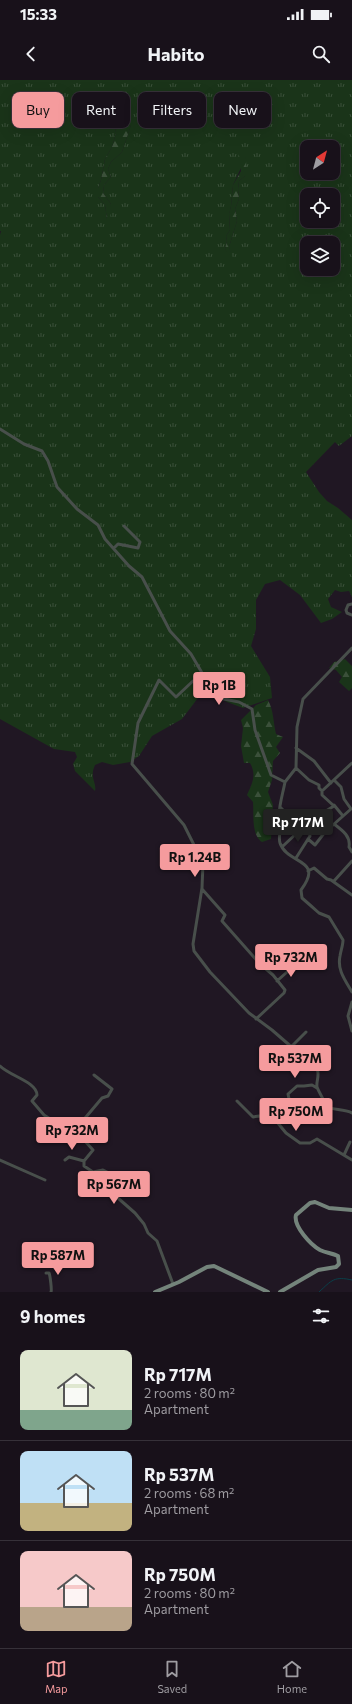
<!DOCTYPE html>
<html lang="en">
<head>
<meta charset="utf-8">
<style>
	body { margin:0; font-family:Commissioner,sans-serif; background:#211a23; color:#f1f3f6; height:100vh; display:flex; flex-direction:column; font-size:15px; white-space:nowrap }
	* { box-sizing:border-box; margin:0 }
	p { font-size:13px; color:#9f9da2 }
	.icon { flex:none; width:22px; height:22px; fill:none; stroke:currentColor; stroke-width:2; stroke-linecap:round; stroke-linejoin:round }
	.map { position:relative; height:1212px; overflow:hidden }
	.side { display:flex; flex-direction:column; background:#18111a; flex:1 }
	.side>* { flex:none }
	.banner { position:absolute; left:12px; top:12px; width:328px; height:36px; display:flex; gap:8px }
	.needle { width:26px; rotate:36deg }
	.controls { position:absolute; left:300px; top:60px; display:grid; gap:8px }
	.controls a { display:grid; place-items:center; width:40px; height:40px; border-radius:8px; background:#18111a; box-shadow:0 4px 16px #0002,0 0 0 1px #363139; font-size:20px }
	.price { position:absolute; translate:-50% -34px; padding:0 9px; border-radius:4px; background:#f59b9d; color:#111; font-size:13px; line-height:26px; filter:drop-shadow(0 1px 2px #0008) }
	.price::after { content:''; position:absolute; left:50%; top:24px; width:12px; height:9px; margin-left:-6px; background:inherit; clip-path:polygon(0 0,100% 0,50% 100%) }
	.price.current { background:#222; color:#fff }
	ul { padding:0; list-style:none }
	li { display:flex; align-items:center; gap:12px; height:100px; padding:0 20px }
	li+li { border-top:1px solid #363139 }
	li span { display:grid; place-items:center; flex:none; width:112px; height:80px; border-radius:8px; color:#555 }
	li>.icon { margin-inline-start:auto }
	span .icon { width:48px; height:48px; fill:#fffc; stroke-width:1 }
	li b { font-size:17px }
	h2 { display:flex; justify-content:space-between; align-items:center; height:48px; padding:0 20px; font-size:17px }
	.chip { padding:0 14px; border-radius:8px; background:#18111a; box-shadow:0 4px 16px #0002,0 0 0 1px #363139; font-size:14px; line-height:36px }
	.chip.current { background:#f59b9d; color:#111 }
	.status { display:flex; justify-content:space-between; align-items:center; height:28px; padding:0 20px; background:#18111a; direction:ltr }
	.status svg { height:11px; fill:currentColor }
	header { display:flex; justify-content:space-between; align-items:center; height:52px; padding:0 20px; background:#18111a; font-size:18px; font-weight:700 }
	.tabs { display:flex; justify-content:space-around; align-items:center; height:56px; border-top:1px solid #363139; background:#18111a; font-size:11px; color:#9f9da2 }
	.tabs a { display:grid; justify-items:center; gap:2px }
	.tabs .current { color:#f59b9d }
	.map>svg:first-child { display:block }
	.grass { fill:url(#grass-tufts); fill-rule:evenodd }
	.forest { fill:url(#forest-firs) }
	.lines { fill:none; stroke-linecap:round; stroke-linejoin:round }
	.stream { stroke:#0a3f49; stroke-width:1 }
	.minor { stroke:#484f4b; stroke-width:3 }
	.major { stroke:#74847b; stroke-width:4 }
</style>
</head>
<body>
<div class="status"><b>15:33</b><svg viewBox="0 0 49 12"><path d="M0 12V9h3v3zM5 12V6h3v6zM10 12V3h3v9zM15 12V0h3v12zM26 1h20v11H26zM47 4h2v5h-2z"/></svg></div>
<header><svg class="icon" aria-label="back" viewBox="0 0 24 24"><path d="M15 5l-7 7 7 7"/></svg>Habito<svg class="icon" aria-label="search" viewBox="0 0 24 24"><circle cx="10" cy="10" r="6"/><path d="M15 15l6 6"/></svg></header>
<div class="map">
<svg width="352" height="1212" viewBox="0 0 352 1212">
	<defs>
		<pattern id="grass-tufts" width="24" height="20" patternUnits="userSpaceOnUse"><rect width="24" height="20" fill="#1a3419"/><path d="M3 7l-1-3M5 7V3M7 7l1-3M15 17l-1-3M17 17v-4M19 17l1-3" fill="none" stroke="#3b503a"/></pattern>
		<pattern id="forest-firs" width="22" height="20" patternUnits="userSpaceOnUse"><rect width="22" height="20" fill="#1a3419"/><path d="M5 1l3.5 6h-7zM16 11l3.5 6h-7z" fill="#3b503a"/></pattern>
	</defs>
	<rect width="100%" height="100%" fill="#201723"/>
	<!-- grass -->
	<path class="grass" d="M0,0H352V356L339,366L335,362L306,392L319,412L327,421L338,428L352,440V517L349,511L341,512L335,510L328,519L331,527L342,532L332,539L321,543L300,515L280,500L265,504L256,520V549L251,566L270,597L272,618L243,628L227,622L204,610L182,639L152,656L139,676L130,682L113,685L102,682L95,685C89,698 97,702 95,711L75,691L73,684L77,677L75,672L54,669L0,639V155L1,151H0ZM117,18L131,45L122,72L111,82L108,89L111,97L104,105L103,113L111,124L107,139L105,125L98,117V108L101,100L105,79L112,67L116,53L115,45L119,24ZM307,67H333V93H307ZM246,77L245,96L239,101L238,109L239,119L235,129L237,141L229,167L232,178L225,169L227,161L226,156L230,150L229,135L231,126L233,105ZM307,115H333V141H307ZM307,163H333V189H307Z"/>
	<!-- forest -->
	<path class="forest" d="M124,7L130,18L131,45L122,72L111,82L108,89L111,97L104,105L103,113L111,124L110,144L107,139L105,125L98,117V108L101,100L105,79L112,67L116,53L115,45L119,24L113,15Z
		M237,68L245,72C247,79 245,85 248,91L245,96L239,101L238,109L239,119L235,129L237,141L229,167L233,178H230L225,169L227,161L226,156L230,150L229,134L231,126L233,105L241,91Z
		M345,579L352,586V608L349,611L339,602L342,597L336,590L329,588L334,582Z
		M268,620C274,632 273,641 276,654L283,657L276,667L280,673L273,681L272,700L268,712L273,725L271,759L262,762C251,755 254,734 253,722L247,715C252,704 257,695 250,683H244L241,666L243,648L241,640L256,625Z"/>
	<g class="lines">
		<!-- stream -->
		<path class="stream" d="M319,1212C332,1200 334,1196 352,1200"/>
		<!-- minor -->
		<path class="minor" d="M0,349L24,364L42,371L48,381L57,407L77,429L98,445L105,459L129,486L142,497L170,551L191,574L212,610L219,618L239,622L252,629L255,650L271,695L285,702C283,713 279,725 279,736C279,739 280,742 281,745C281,751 278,756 280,763C287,785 325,778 301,810L302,818L310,825L319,833L329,837L343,860C343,865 341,870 340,876C337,890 345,900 352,912
			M114,468L118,464L138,468L140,462L124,446
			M352,524L348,525L346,530L347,533L352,535
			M219,618L205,612L193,601L176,617L159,600L138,643L132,684L184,745L203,783L202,808L193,864L194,871L210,892L249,933L272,950L317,989C320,995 316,1001 317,1007C318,1010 326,1025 328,1027C331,1030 346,1029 352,1033
			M296,668L314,681L331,703
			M296,688L309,700L319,705V708L322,711
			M285,702L296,688L297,647L303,619L352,568
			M334,725L343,736
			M280,727L302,749
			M334,744C342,750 351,756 349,767L352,772
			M308,759L315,765L325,752L351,729L344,719L341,707L334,700
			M282,767L300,750L308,747
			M296,778L310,756L308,747L321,734L334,726L322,715V711L352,683
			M308,791L314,788L327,799L331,800L352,815
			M334,801L352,781
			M202,809L225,835L222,841L259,883L273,895L285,910L284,913L256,939
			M277,901L296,884
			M352,922L348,936L352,951
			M291,967L306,952
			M0,986C10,996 37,1002 37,1015L32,1021L44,1035L55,1042L61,1039L65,1040L75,1050L102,1018L108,1016L112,1009L94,995
			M237,1021L253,1037L259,1036L269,1038L277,1042L286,1053L300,1063H310L317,1059L352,1080
			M277,1042L284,1036L291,1028L288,1014L297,1006H304L312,1005L317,1008
			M75,1050L93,1070L84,1081V1086L93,1092L103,1090L107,1092L110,1111L135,1133L144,1144L148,1153L157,1161L173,1204
			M344,1075L350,1062
			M0,1080L45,1100
			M65,1080L69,1077L84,1081
			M46,1193H49C50,1195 52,1210 51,1212"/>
		<!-- major -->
		<path class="major" d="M155,1212L179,1202L207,1187L214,1186L268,1212
			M280,1212L318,1190L336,1187L339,1184L338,1176C332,1173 326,1173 320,1170C311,1165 293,1146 296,1135L310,1123L315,1122L329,1128L352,1130"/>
	</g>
</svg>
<div class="controls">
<a><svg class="needle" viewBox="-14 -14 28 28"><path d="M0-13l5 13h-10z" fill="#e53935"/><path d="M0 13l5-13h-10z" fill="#9f9da2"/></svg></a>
<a><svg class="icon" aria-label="locate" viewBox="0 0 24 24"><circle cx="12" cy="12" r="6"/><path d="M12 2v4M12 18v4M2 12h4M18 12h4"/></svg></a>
<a><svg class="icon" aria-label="layers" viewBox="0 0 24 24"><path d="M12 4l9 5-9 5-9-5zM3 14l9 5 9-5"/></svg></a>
</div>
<b class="price" style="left:219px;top:626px">Rp 1B</b>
<b class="price current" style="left:298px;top:763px">Rp 717M</b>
<b class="price" style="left:195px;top:798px">Rp 1.24B</b>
<b class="price" style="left:291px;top:898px">Rp 732M</b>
<b class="price" style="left:295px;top:999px">Rp 537M</b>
<b class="price" style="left:296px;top:1052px">Rp 750M</b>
<b class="price" style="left:72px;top:1071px">Rp 732M</b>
<b class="price" style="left:114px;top:1125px">Rp 567M</b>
<b class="price" style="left:58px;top:1196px">Rp 587M</b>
<div class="banner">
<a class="chip current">Buy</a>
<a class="chip">Rent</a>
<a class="chip">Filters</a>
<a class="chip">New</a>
</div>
</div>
<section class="side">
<h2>9 homes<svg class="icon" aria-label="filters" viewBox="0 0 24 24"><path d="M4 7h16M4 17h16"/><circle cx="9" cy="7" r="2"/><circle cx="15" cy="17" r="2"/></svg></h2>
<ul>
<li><span style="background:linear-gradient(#dfe7d0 75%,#7fa58c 0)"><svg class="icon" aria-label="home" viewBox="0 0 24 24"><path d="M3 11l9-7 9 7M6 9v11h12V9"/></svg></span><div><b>Rp 717M</b><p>2 rooms · 80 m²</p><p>Apartment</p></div></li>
<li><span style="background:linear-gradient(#bfe0f5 65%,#c2b280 0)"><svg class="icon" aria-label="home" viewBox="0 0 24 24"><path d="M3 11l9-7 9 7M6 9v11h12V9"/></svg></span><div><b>Rp 537M</b><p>2 rooms · 68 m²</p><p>Apartment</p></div></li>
<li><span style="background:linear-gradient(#f6c9c9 70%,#b9a48a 0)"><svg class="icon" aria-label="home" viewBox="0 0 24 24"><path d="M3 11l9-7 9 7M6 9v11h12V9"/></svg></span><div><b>Rp 750M</b><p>2 rooms · 80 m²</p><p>Apartment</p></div></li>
</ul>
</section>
<nav class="tabs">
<a class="current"><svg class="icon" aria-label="map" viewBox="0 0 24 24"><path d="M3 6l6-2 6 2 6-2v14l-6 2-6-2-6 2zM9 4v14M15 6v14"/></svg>Map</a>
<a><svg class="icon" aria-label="saved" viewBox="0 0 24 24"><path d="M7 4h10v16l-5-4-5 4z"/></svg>Saved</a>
<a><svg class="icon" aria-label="home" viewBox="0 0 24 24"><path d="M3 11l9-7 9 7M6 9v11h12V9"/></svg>Home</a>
</nav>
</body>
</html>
